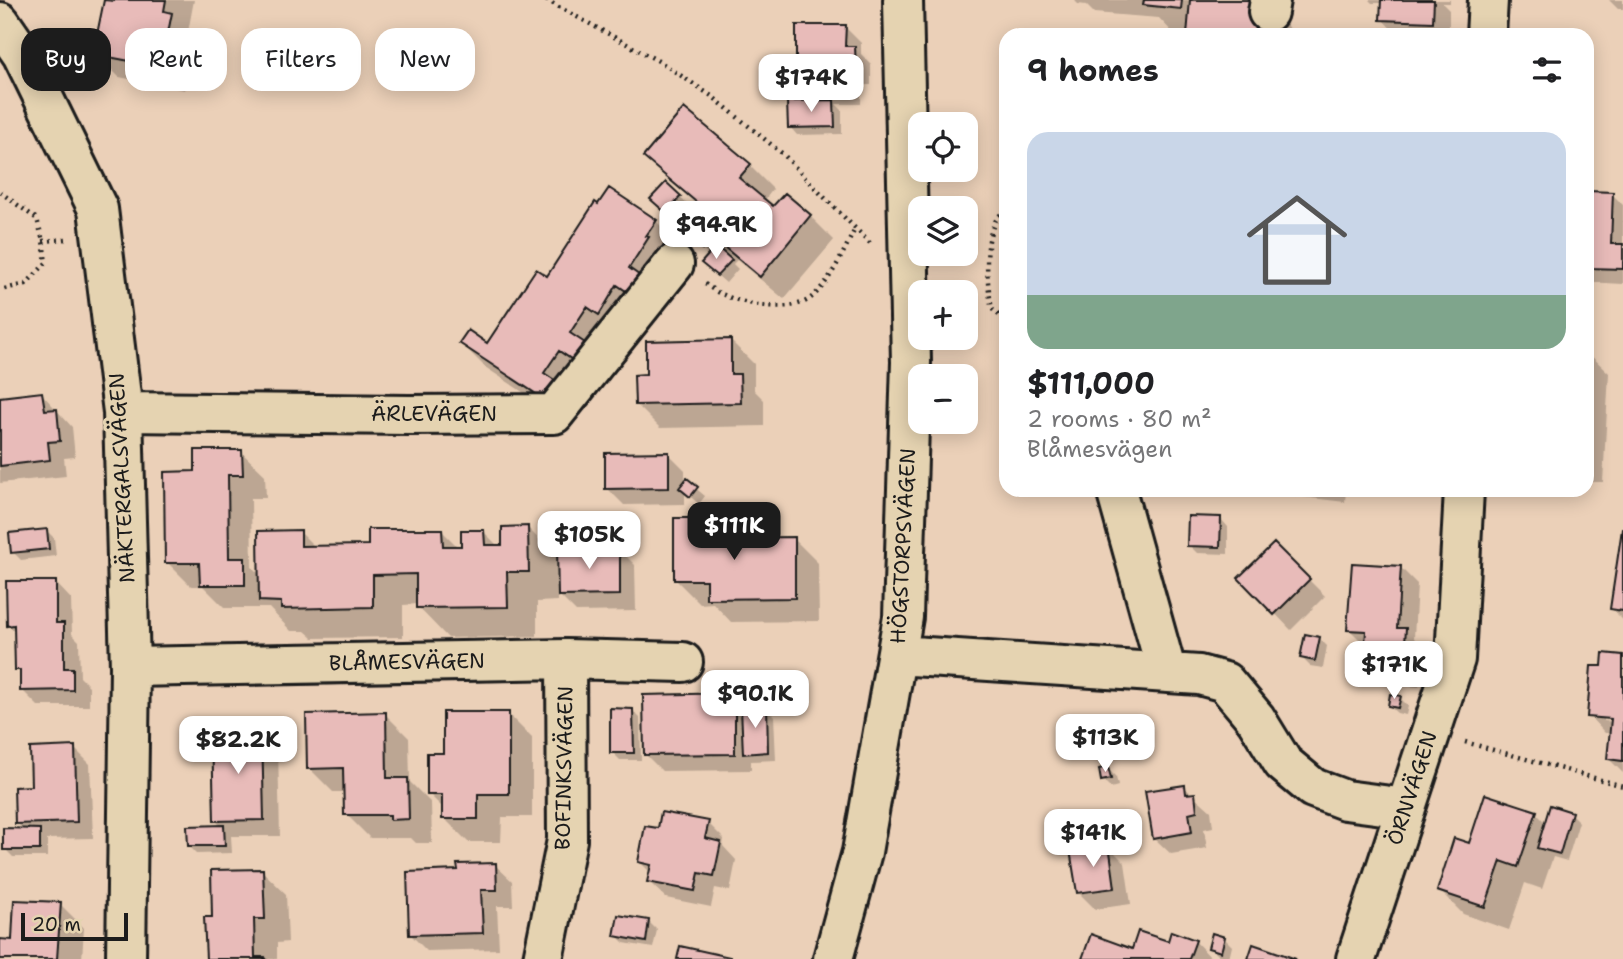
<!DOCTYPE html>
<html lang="en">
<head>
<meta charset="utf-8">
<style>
	body { margin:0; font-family:"Shantell Sans",sans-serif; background:#f6f6f6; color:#202124; height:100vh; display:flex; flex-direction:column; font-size:26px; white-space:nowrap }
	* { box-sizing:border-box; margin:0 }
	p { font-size:23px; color:#757577 }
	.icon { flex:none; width:38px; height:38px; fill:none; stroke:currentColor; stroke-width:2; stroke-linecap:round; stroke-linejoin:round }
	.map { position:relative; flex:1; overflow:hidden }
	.side { position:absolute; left:999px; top:28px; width:595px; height:469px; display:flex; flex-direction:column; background:#fff; border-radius:21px; box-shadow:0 4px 18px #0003 }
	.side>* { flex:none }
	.hud { position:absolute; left:21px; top:28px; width:665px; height:63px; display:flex; gap:14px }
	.controls { position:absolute; left:908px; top:112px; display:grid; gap:14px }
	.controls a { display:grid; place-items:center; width:70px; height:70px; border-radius:14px; background:#fff; box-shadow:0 4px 18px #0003; font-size:35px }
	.scale { position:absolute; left:21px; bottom:18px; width:107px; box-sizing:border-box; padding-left:7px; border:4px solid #1c1c1c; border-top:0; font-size:19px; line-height:24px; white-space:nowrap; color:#1c1c1c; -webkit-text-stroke:5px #e5d3b1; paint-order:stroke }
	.price { position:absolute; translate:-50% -60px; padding:0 16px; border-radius:14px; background:#fff; color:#222; font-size:23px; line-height:46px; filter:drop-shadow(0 2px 4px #0008) }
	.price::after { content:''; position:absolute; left:50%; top:42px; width:21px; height:16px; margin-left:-10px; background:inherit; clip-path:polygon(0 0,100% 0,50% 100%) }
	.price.selected { background:#1c1c1c; color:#fff }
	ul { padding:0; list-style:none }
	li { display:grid; align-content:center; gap:14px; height:371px; padding:0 28px }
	li span { display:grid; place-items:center; height:217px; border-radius:21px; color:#555 }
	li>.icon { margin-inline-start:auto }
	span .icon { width:126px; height:126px; fill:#fffc; stroke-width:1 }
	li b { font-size:30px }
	h2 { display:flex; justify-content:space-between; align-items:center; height:84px; padding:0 28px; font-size:30px }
	.chip { padding:0 24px; border-radius:21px; background:#fff; box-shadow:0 4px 18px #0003; font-size:24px; line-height:63px }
	.chip.selected { background:#1c1c1c; color:#fff }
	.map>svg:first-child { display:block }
	.shadow { fill:#0003; fill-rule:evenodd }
	.building { fill:#e8bbb9; stroke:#1c1c1c; stroke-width:2 }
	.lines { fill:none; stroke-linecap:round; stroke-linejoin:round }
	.minor-casing { stroke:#1c1c1c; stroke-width:44 }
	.path { stroke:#1c1c1c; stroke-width:4.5; stroke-dasharray:2 5; stroke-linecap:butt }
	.minor { stroke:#e5d3b1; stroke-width:38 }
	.labels { text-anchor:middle; stroke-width:7; stroke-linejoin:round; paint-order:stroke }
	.street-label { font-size:21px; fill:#1c1c1c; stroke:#e5d3b1 }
</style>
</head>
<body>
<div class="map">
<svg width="1623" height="959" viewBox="0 0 1623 959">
	<rect width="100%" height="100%" fill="#ebd0b8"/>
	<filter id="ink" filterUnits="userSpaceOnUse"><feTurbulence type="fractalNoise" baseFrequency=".0143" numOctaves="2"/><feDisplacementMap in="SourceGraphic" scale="14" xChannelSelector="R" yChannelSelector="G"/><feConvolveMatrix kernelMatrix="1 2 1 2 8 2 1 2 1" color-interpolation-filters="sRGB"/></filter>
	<g filter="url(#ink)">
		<!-- shadow -->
		<path class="shadow" d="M116,0H194L188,32L195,38L185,90L119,77L95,53Z
			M1074,0H1289L1287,26L1291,30L1290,35H1175L1159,18L1094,13L1086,5L1078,4Z
			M1369,0H1450V3H1442L1449,10V35H1397L1382,19V3H1372Z
			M1609,0H1623V9H1618Z
			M845,27L861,43V54L871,64V85H861V104H836L842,110V134L797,135L790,127L812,102L798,88Z
			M645,157L749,165L773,189L764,201L773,209L785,195L810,216L834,240L784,299L737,260L733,264L738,269L726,283L711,270L709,256L690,237L709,214L669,181Z
			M666,184L688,205L675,220L660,207Z
			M1587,193L1612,194L1623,205V284L1587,282Z
			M656,221L680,245L669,260L666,303L656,318L642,308L571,424L485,367L461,343L488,345L547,278Z
			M730,340L754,364V390L764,400V426L660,428L636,404Z
			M1587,352L1609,373L1603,482H1587Z
			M42,394L72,427L75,457L64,458L66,476L0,483V399Z
			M241,452L265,475L266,498H251L252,567L261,576L300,532L316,548L370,547L441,530L458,547H463L484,532L499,547H504L528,528L559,560L619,549L635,565L636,611L576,612L558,594V601L537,602V636L448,638L418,607V604L403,605V637L313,638L305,631H291L269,608H225L203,586H191L167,562L197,473Z
			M668,453L685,470V484L687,481L705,496L699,504L685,492V504L624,505L607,488Z
			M1281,490H1346L1345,502L1286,495Z
			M1221,519L1228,527V554L1197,553L1189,545Z
			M713,520L732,539H794L818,563L819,621L731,622L713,603L700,604L676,580Z
			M46,530L54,538L56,556L21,560L13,552Z
			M1623,532V620L1612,609Z
			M1274,545L1325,596L1291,630L1241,578Z
			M1401,568L1417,584L1414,638L1422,646L1419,687L1381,684L1365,668L1366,646L1349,629Z
			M55,582L71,599L72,634L79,641L80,677L89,686V706H38L22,690V674L17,670L16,633L8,625Z
			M1319,638L1327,646L1323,668L1310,666L1302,658Z
			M1623,657V773L1609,759L1611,733H1605L1589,716L1603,668ZM1604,717L1620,719L1619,722L1604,721Z
			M734,695L748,709L766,708L774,716L776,760L751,761V770L662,771L646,755Z
			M1400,698L1408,706L1406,715L1397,713L1389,706Z
			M632,710L640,718L641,760H620L612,752Z
			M385,714L409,738L410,782L431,803L432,843H416L411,838H370L346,814L345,792H333L309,768Z
			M508,714L532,738V817H502L501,842H468L444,818V809L429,794L444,755Z
			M262,732L278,748L280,836H231L232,853L197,854L189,846L222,827L215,820Z
			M74,748L90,764L93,838L47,839V857H13L5,849L24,830L17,823L33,788Z
			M1108,769L1116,777L1118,786L1111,788L1103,780Z
			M1184,787L1211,811L1213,827L1204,829L1207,848L1171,854L1154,838Z
			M1486,796L1536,813L1546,823L1571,814L1579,822L1567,861L1553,857L1542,889L1525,883L1509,930L1463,914L1439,890L1470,845Z
			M708,823L724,839L723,846L736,860L730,891L715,888L711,907L666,898L649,882L651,873L640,862Z
			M1108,846L1125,863L1131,904L1095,909L1079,893Z
			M495,865L512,881L513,906H497L499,949L427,951L411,935L460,872Z
			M262,871L286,894L288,942L277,943V959H207L214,918Z
			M60,904L84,928L82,959H0V941L14,942Z
			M649,922L657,930L653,948L624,943L616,935Z
			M1224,938L1232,946L1229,959L1218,955L1210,947Z
			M1195,941L1212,959H1084L1133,951L1169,943Z"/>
		<!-- building -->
		<path class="building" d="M104,0L114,1V0H166L164,11L172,13L161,67L93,54Z
			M1144,0H1182L1181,9L1143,5Z
			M1190,0H1261L1265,17L1263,35H1187Z
			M1381,0H1434L1433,22L1380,20Z
			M796,25H846L845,46H855L856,70H845L846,88L796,89Z
			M834,100L835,127L788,128L787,101Z
			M684,108L751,164L739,178L773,206L785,193L811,215L760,277L712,237L702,249L687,237L708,212L643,157Z
			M666,182L681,196L666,213L650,199Z
			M609,188L657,220L646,236L649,237L629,268L643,278L632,295L617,285L599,315L587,307L570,333L585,343L574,361L559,351L544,373L559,383L547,401L459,343L468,330L487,343L536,269L547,276L595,202L598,204Z
			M1587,191L1613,192L1611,244H1623V269L1587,268Z
			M716,246L732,260L717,276L701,263Z
			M731,339V374H740L741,403L635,405L634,375L646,374V341Z
			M42,392L45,410L57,409L60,441L48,442L50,460L0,466V397Z
			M195,450H242L243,475H228L229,558H245V585H200L199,563H165L164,472L195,471Z
			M669,452V488L605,489V453Z
			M687,478L698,487L690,497L679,488Z
			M1188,516L1221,517L1220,547L1187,546Z
			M674,518H714V538L795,537V598L706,599V580H674Z
			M528,526L529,572H507L508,607L416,608V574L373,575V607L281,609V602L259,601L258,531L301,530V546L368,545V529H442L443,546H461V530H484L485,545H502V527Z
			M47,529L49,549L11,553L9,533Z
			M1622,529H1623V611L1610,609Z
			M1274,543L1310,579L1274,615L1238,578Z
			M620,547V595L558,596L557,548Z
			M1352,563L1401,566L1397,628H1406L1403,671L1363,668L1366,631L1347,630Z
			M6,581H56V623H64V668H73V690L20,691V670H15L14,625L7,626Z
			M1305,634L1320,637L1315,661L1300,658Z
			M1603,653L1623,655V761L1607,759L1611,719L1587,717L1591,666H1602Z
			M735,693V754L644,755L643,695Z
			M1390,694L1401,696L1398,708L1388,706Z
			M767,706L768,752L743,754L741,707Z
			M610,708L633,709L634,753H610Z
			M386,712L387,778H408L409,819L390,820V815H344L343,768L307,769L306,714Z
			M443,712H509V794H478V819H442V795H427V753H443Z
			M262,730L264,820L214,821L212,731Z
			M75,746L77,822L15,824L14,787L31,786L30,748Z
			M1108,767L1111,779L1101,781L1099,769Z
			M1185,785L1186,794L1195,793L1197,811L1189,813L1192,832L1153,839L1145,791Z
			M1485,794L1537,811L1518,867L1501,861L1485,907L1437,891L1454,838L1469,843Z
			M1550,805L1572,812L1560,854L1537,848Z
			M661,812L709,821L705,838L721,842L714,876L699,873L695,891L647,882L651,865L638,862L645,826L658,828Z
			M224,825L225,846H188L187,826Z
			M3,828L40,829V850H3Z
			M1109,844L1115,888L1077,893L1070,850Z
			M496,863L497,890H481L483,933L409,935L407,872L458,870L457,864Z
			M263,869L265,919H254L255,957H265L266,959H206L204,917H212L211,870Z
			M14,900L61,902L57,959H0V939L12,940Z
			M618,915L649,920L646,942L614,936Z
			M1138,931L1168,941L1171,931L1196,940L1189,959H1082L1091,934L1132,949Z
			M1212,933L1225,937L1221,952L1208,948Z
			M1253,944L1296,959H1248Z
			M680,946L730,957V959H677Z"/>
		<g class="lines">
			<!-- minor casing -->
			<g class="minor-casing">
				<path id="minor" d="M1268,12L1270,0
					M0,22L22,54L98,209L123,412L130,667L126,959
					M1486,35L1488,0
					M123,412L409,415L554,414L674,264
					M1116,490L1167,673
					M897,655L1199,675L1225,682L1256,719L1283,763L1313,788L1345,800L1406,808
					M130,667L566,659L683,662
					M543,959L567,840L566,659
					M833,959L862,852L903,617L911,362L903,0
					M1356,959L1455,659L1464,490"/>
			</g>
			<!-- path -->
			<path class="path" d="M546,0L662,63L713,97L784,155L814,187L870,243
				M0,192L37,219L43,241L46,263L26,284L0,290
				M1006,210C1002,213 997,217 995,222C983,245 987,284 992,309L1006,321
				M43,241L66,239
				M705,284C711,288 717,293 724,295C745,305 793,314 812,297C831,281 844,251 855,229
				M1465,742L1623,786"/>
			<!-- minor -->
			<use href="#minor" class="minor"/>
		</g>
	</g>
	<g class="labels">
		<!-- street labels -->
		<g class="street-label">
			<text x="434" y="421">ÄRLEVÄGEN</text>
			<text transform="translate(122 478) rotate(-93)" y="7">NÄKTERGALSVÄGEN</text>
			<text transform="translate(903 546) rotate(-87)" y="7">HÖGSTORPSVÄGEN</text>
			<text transform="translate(407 662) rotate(-1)" y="7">BLÅMESVÄGEN</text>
			<text transform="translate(564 768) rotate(-89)" y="7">BOFINKSVÄGEN</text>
			<text transform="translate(1412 788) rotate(-72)" y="7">ÖRNVÄGEN</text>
		</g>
	</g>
</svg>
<div class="controls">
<a><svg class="icon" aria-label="locate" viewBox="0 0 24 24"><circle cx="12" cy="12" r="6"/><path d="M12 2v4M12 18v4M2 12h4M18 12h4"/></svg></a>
<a><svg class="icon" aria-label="layers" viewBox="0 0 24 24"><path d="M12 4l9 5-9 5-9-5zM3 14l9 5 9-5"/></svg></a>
<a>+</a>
<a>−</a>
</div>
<div class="scale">20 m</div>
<b class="price" style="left:811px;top:114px">$174K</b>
<b class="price" style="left:716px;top:261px">$94.9K</b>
<b class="price selected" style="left:734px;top:562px">$111K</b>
<b class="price" style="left:589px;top:571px">$105K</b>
<b class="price" style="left:1394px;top:701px">$171K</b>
<b class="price" style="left:755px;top:730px">$90.1K</b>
<b class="price" style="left:1105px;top:774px">$113K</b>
<b class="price" style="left:238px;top:776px">$82.2K</b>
<b class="price" style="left:1093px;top:869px">$141K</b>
<div class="hud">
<a class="chip selected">Buy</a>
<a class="chip">Rent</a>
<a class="chip">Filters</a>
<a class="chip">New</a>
</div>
<section class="side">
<h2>9 homes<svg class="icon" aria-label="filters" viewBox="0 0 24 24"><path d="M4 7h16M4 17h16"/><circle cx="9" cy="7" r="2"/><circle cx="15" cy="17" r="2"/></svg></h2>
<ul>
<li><span style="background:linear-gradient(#c9d6e8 75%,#7fa58c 0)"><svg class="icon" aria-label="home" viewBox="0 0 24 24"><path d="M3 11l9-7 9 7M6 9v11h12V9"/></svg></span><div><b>$111,000</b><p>2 rooms · 80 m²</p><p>Blåmesvägen</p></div></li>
</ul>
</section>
</div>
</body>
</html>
